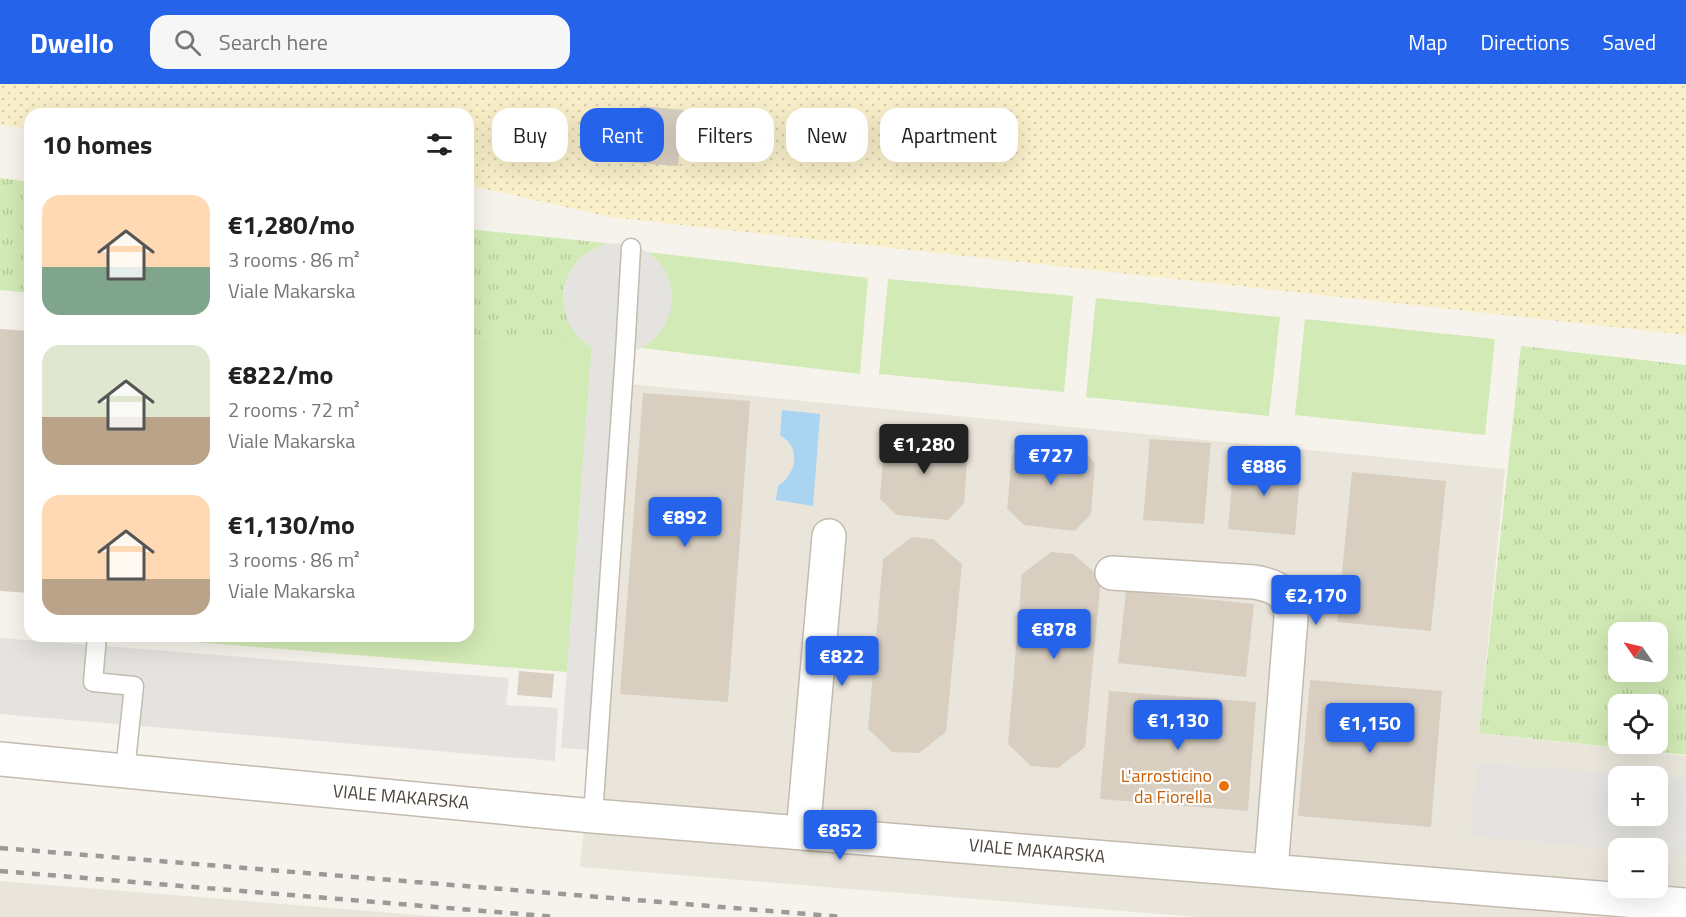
<!DOCTYPE html>
<html lang="en">
<head>
<meta charset="utf-8">
<style>
	body { margin:0; font-family:"Titillium Web",sans-serif; background:#f6f6f6; color:#222; height:100vh; display:flex; flex-direction:column; font-size:22px; white-space:nowrap }
	* { box-sizing:border-box; margin:0 }
	p { font-size:20px; color:#767676 }
	.icon { flex:none; width:33px; height:33px; fill:none; stroke:currentColor; stroke-width:2; stroke-linecap:round; stroke-linejoin:round }
	.map { position:relative; flex:1; overflow:hidden }
	.side { position:absolute; left:24px; top:24px; width:450px; height:534px; display:flex; flex-direction:column; background:#fff; border-radius:18px; box-shadow:0 6px 24px #0002 }
	.side>* { flex:none }
	.hud { position:absolute; left:492px; top:24px; width:570px; height:54px; display:flex; gap:12px }
	.needle { width:39px; rotate:304deg }
	.controls { position:absolute; left:1608px; top:538px; display:grid; gap:12px }
	.controls a { display:grid; place-items:center; width:60px; height:60px; border-radius:12px; background:#fff; box-shadow:0 6px 24px #0002; font-size:30px }
	.price { position:absolute; translate:-50% -51px; padding:0 14px; border-radius:6px; background:#2563eb; color:#fff; font-size:20px; line-height:39px; filter:drop-shadow(0 2px 3px #0008) }
	.price::after { content:''; position:absolute; left:50%; top:36px; width:18px; height:14px; margin-left:-9px; background:inherit; clip-path:polygon(0 0,100% 0,50% 100%) }
	.price.selected { background:#222; color:#fff }
	ul { padding:0; list-style:none }
	li { display:flex; align-items:center; gap:18px; height:150px; padding:0 18px }
	li span { display:grid; place-items:center; flex:none; width:168px; height:120px; border-radius:18px; color:#555 }
	li>.icon { margin-inline-start:auto }
	span .icon { width:72px; height:72px; fill:#fffc; stroke-width:1 }
	li b { font-size:26px }
	h2 { display:flex; justify-content:space-between; align-items:center; height:72px; padding:0 18px; font-size:26px }
	.chip { padding:0 21px; border-radius:18px; background:#fff; box-shadow:0 6px 24px #0002; font-size:21px; line-height:54px }
	.chip.selected { background:#2563eb; color:#fff }
	header { display:flex; align-items:center; gap:36px; box-sizing:border-box; height:84px; padding:0 30px; background:#2563eb; color:#fff }
	header strong { font-size:28px }
	nav { display:flex; gap:33px; margin-inline-start:auto; font-size:21px }
	.search { width:420px; height:54px; background:#f6f6f6; display:flex; align-items:center; gap:15px; box-sizing:border-box; padding:0 21px; border-radius:18px; color:#767676; font-size:22px }
	.map>svg:first-child { display:block }
	.residential { fill:#eae5da; fill-rule:evenodd }
	.grass { fill:#d2eab5 }
	.sand { fill:url(#sand-dots) }
	.park { fill:url(#park-tufts); fill-rule:evenodd }
	.parking { fill:#e5e3e0; fill-rule:evenodd }
	.water { fill:#a9d4f2 }
	.building { fill:#d8cfc1 }
	.lines { fill:none; stroke-linecap:round; stroke-linejoin:round }
	.service-casing { stroke:#c2bbae; stroke-width:21 }
	.minor-casing { stroke:#c2bbae; stroke-width:36 }
	.service { stroke:#fff; stroke-width:18 }
	.minor { stroke:#fff; stroke-width:33 }
	.rail { stroke:#9a9a9a; stroke-width:4.5; stroke-dasharray:8 8; stroke-linecap:butt }
	.food-dot { fill:#e8710a; stroke:#fff; stroke-width:2 }
	.labels { text-anchor:middle; stroke-width:4.5; stroke-linejoin:round; paint-order:stroke }
	.food-label { font-size:18px; fill:#c56008; stroke:#fff; text-anchor:end }
	.street-label { font-size:18px; fill:#4b4439; stroke:#fff }
</style>
</head>
<body>
<header>
<strong>Dwello</strong>
<div class="search"><svg class="icon" aria-label="search" viewBox="0 0 24 24"><circle cx="10" cy="10" r="6"/><path d="M15 15l6 6"/></svg>Search here</div>
<nav><a>Map</a><a>Directions</a><a>Saved</a></nav>
</header>
<div class="map">
<svg width="1686" height="833" viewBox="0 0 1686 833">
	<defs>
		<pattern id="sand-dots" width="8" height="8" patternUnits="userSpaceOnUse" patternTransform="scale(1.5)"><rect width="8" height="8" fill="#f9efc9"/><path d="M2 2h.1M6 6h.1" fill="none" stroke="#d7cead" stroke-width="1.8" stroke-linecap="round"/></pattern>
		<pattern id="park-tufts" width="24" height="20" patternUnits="userSpaceOnUse" patternTransform="scale(1.5)"><rect width="24" height="20" fill="#d2eab5"/><path d="M3 7l-1-3M5 7V3M7 7l1-3M15 17l-1-3M17 17v-4M19 17l1-3" fill="none" stroke="#b6ca9c"/></pattern>
	</defs>
	<rect width="100%" height="100%" fill="#f6f3ec"/>
	<!-- residential -->
	<path class="residential" d="M629,300L1505,385L1479,649L1686,672V833H1197L580,783ZM1618,693H1658V732H1618ZM1618,765H1658V804H1618Z
		M0,797L442,833H0Z"/>
	<!-- grass -->
	<path class="grass" d="M647,168L868,194L860,290L641,264L655,254L668,193L660,179Z
		M888,195L1073,212L1064,308L879,290Z
		M1096,214L1280,233L1269,332L1086,313Z
		M1305,235L1495,255L1485,351L1295,331Z
		M468,251L592,263L567,588L120,552H468Z"/>
	<!-- sand -->
	<path class="sand" d="M0,0H1686V251L609,133L468,101V30H30V45L0,41Z"/>
	<!-- park -->
	<path class="park" d="M0,94L30,98V209L0,206Z
		M468,145L606,159L581,173L570,187L564,203L563,221L579,253L592,263L468,251Z
		M1521,262L1686,281V671L1479,649ZM1618,549H1658V588H1618ZM1618,621H1658V660H1618Z"/>
	<!-- parking -->
	<path class="parking" d="M606,159L631,161L647,168L660,179L668,193L672,209L671,226L665,242L655,255L641,264L625,269L589,666L561,664L592,263L578,253L568,238L563,221L564,203L570,187L581,173Z
		M0,554L509,594L506,621L558,624L555,677L0,630Z
		M1477,679L1686,694V771L1658,769V765H1618L1470,752ZM1618,693H1658V732H1618Z"/>
	<!-- water -->
	<path class="water" d="M782,326L820,330L813,422L776,416L778,402C791,394 800,375 790,360C788,356 783,354 780,351Z"/>
	<!-- building -->
	<path class="building" d="M640,22L684,26L678,82L613,77L616,38L639,40Z
		M0,245L30,247V509L0,507Z
		M643,309L750,317L728,618L620,610Z
		M903,346L953,351L968,368L964,419L948,436L897,431L880,415L884,360Z
		M1150,355L1211,359L1204,440L1143,436Z
		M1031,357L1080,362L1095,379L1091,430L1075,447L1024,441L1007,425L1012,371Z
		M1234,375L1301,381L1295,451L1228,445Z
		M1352,388L1446,397L1431,547L1337,538Z
		M912,453L933,455L962,480L946,648L919,669L892,668L868,645L883,475Z
		M1051,468L1073,470L1101,494L1085,663L1058,684L1031,682L1008,660L1022,490Z
		M1126,507L1254,520L1246,593L1118,579Z
		M519,587L554,590L552,614L517,611Z
		M1310,596L1442,607L1431,743L1298,732Z
		M1109,607L1256,618L1248,727L1100,715Z"/>
	<g class="lines">
		<!-- service casing -->
		<g class="service-casing">
			<path id="service" d="M97,552L93,598L134,602L125,687
				M593,732L625,269L631,164"/>
		</g>
		<!-- minor casing -->
		<g class="minor-casing">
			<path id="minor" d="M1112,489L1254,498C1277,502 1290,508 1291,534L1271,786
				M0,675L593,732L1686,821
				M803,749L829,452"/>
		</g>
		<!-- service -->
		<use href="#service" class="service"/>
		<!-- minor -->
		<use href="#minor" class="minor"/>
		<!-- rail -->
		<path class="rail" d="M0,764L844,833
			M0,787L557,833"/>
	</g>
	<!-- markers -->
	<circle class="food-dot" cx="1224" cy="702" r="6"/>
	<g class="labels">
		<!-- food labels -->
		<g class="food-label">
			<text x="1212" y="698">L'arrosticino<tspan x="1212" dy="21">da Fiorella</tspan></text>
		</g>
		<!-- street labels -->
		<g class="street-label">
			<text transform="translate(401 713) rotate(5)" y="6">VIALE MAKARSKA</text>
			<text transform="translate(1037 767) rotate(5)" y="6">VIALE MAKARSKA</text>
		</g>
	</g>
</svg>
<div class="controls">
<a><svg class="needle" viewBox="-14 -14 28 28"><path d="M0-13l5 13h-10z" fill="#e53935"/><path d="M0 13l5-13h-10z" fill="#767676"/></svg></a>
<a><svg class="icon" aria-label="locate" viewBox="0 0 24 24"><circle cx="12" cy="12" r="6"/><path d="M12 2v4M12 18v4M2 12h4M18 12h4"/></svg></a>
<a>+</a>
<a>−</a>
</div>
<b class="price selected" style="left:924px;top:391px">€1,280</b>
<b class="price" style="left:1051px;top:402px">€727</b>
<b class="price" style="left:1264px;top:413px">€886</b>
<b class="price" style="left:685px;top:464px">€892</b>
<b class="price" style="left:1316px;top:542px">€2,170</b>
<b class="price" style="left:1054px;top:576px">€878</b>
<b class="price" style="left:842px;top:603px">€822</b>
<b class="price" style="left:1178px;top:667px">€1,130</b>
<b class="price" style="left:1370px;top:670px">€1,150</b>
<b class="price" style="left:840px;top:777px">€852</b>
<div class="hud">
<a class="chip">Buy</a>
<a class="chip selected">Rent</a>
<a class="chip">Filters</a>
<a class="chip">New</a>
<a class="chip">Apartment</a>
</div>
<section class="side">
<h2>10 homes<svg class="icon" aria-label="filters" viewBox="0 0 24 24"><path d="M4 7h16M4 17h16"/><circle cx="9" cy="7" r="2"/><circle cx="15" cy="17" r="2"/></svg></h2>
<ul>
<li><span style="background:linear-gradient(#ffd9b3 60%,#7fa58c 0)"><svg class="icon" aria-label="home" viewBox="0 0 24 24"><path d="M3 11l9-7 9 7M6 9v11h12V9"/></svg></span><div><b>€1,280/mo</b><p>3 rooms · 86 m²</p><p>Viale Makarska</p></div></li>
<li><span style="background:linear-gradient(#dfe7d0 60%,#b9a48a 0)"><svg class="icon" aria-label="home" viewBox="0 0 24 24"><path d="M3 11l9-7 9 7M6 9v11h12V9"/></svg></span><div><b>€822/mo</b><p>2 rooms · 72 m²</p><p>Viale Makarska</p></div></li>
<li><span style="background:linear-gradient(#ffd9b3 70%,#b9a48a 0)"><svg class="icon" aria-label="home" viewBox="0 0 24 24"><path d="M3 11l9-7 9 7M6 9v11h12V9"/></svg></span><div><b>€1,130/mo</b><p>3 rooms · 86 m²</p><p>Viale Makarska</p></div></li>
</ul>
</section>
</div>
</body>
</html>
